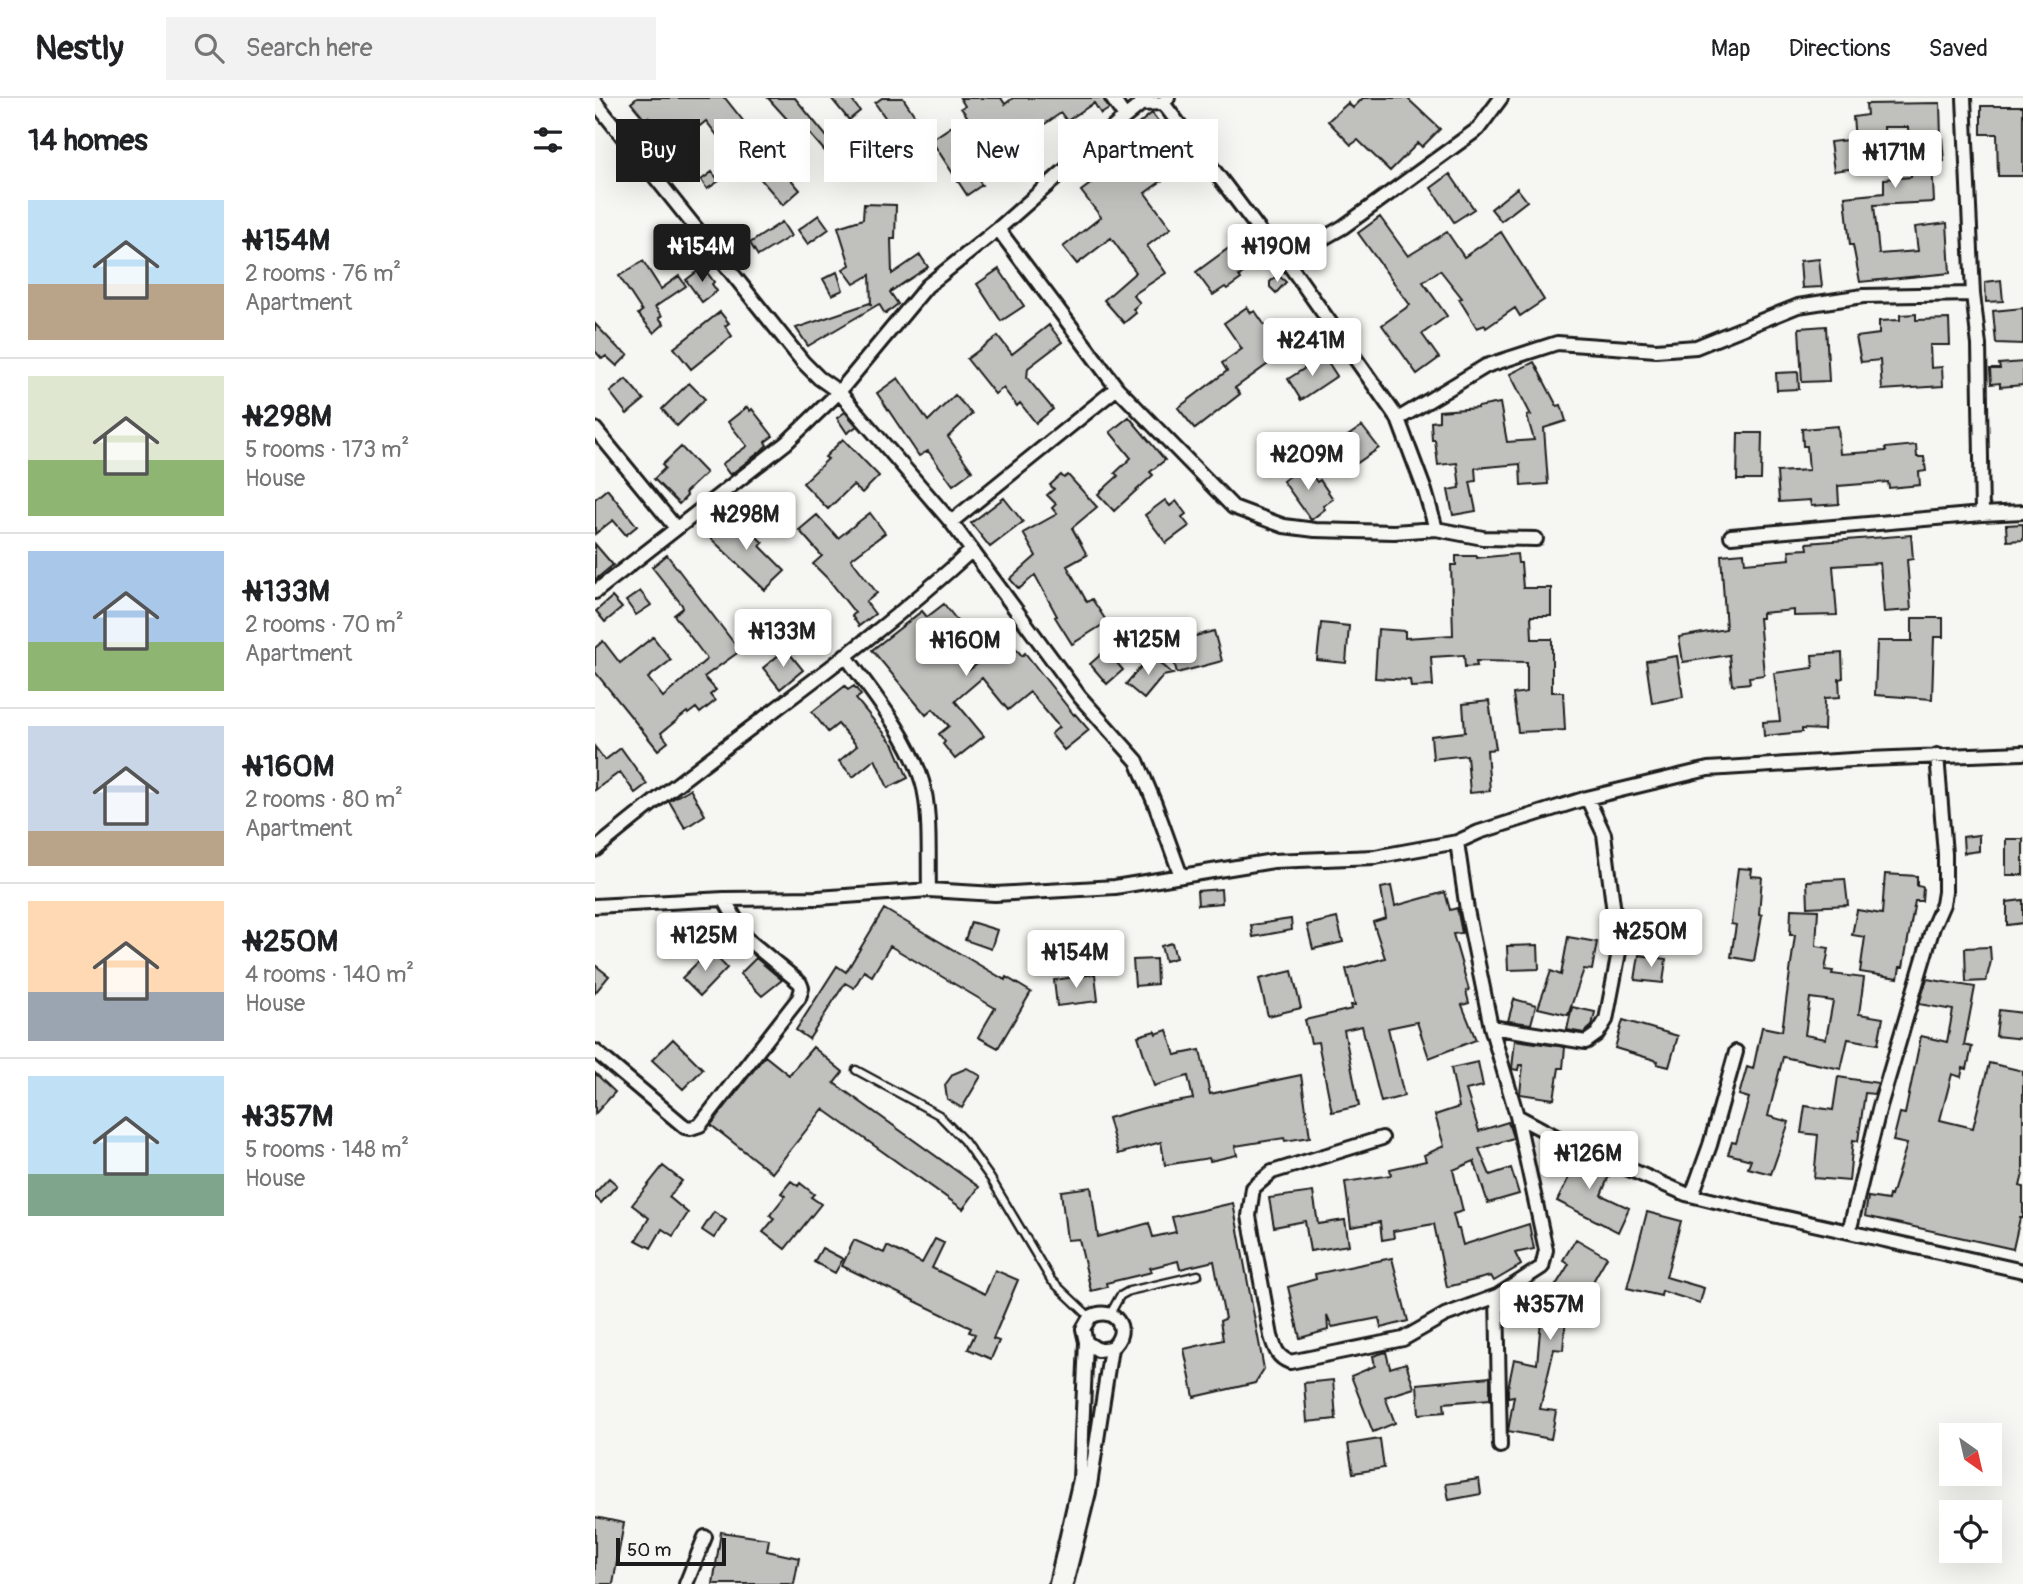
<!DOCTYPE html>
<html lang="en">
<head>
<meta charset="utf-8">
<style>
	body { margin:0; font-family:Pangolin,sans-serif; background:#f2f2f2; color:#202124; height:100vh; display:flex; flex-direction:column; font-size:26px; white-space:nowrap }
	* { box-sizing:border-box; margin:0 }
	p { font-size:23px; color:#757577 }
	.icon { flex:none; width:38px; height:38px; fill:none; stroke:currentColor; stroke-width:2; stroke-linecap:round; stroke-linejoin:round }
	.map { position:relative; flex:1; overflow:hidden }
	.side { display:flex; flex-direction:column; background:#fff; width:595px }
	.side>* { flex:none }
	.banner { position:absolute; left:21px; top:21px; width:665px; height:63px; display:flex; gap:14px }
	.needle { width:46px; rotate:146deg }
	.buttons { position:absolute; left:1344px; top:1325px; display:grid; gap:14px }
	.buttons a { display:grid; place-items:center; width:63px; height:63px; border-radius:0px; background:#fff; box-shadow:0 7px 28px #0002; font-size:35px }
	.scale { position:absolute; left:21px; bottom:18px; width:110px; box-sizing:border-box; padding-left:7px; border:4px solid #1c1c1c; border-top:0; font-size:19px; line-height:24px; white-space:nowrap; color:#1c1c1c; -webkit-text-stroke:5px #f6f6f2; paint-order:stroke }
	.price { position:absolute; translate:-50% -60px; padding:0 16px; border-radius:7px; background:#fff; color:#222; font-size:23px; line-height:46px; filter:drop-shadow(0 2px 4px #0008) }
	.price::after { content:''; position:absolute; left:50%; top:42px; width:21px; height:16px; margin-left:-10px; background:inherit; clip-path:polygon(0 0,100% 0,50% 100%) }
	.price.active { background:#1c1c1c; color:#fff }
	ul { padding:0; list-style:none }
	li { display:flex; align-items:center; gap:21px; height:175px; padding:0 28px }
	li+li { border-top:2px solid #e0e0e0 }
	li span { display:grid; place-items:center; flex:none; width:196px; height:140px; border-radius:0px; color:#555 }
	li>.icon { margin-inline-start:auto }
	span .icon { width:84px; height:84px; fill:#fffc; stroke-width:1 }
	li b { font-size:30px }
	h2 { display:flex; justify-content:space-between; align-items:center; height:84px; padding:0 28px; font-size:30px }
	.chip { padding:0 24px; border-radius:0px; background:#fff; box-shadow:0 7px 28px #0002; font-size:24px; line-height:63px }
	.chip.active { background:#1c1c1c; color:#fff }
	header { display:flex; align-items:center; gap:42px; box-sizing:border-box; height:98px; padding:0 35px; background:#fff; border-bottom:2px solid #e0e0e0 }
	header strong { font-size:33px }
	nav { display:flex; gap:38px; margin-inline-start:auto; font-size:24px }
	.search { width:490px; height:63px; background:#f2f2f2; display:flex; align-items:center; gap:18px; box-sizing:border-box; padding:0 24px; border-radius:0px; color:#757577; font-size:26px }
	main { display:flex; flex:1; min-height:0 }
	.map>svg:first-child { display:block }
	.building { fill:#c0c0bd; stroke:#1c1c1c; stroke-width:2; fill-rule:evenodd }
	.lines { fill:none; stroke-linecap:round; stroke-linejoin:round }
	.lane-casing { stroke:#1c1c1c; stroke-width:11 }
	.street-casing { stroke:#1c1c1c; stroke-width:18 }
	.lane { stroke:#f6f6f2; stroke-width:6 }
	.street { stroke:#f6f6f2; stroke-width:12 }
</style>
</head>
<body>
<header>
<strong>Nestly</strong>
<div class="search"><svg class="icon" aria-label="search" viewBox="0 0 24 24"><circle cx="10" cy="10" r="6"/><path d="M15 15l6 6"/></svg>Search here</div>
<nav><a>Map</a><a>Directions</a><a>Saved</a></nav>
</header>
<main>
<section class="side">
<h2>14 homes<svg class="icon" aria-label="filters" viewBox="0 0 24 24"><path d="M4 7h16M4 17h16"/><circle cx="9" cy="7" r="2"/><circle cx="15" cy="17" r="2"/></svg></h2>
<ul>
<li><span style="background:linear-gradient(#bfe0f5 60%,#b9a48a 0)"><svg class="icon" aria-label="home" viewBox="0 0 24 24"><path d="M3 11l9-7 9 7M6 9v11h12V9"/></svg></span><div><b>₦154M</b><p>2 rooms · 76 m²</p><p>Apartment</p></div></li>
<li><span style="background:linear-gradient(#dfe7d0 60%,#8fb573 0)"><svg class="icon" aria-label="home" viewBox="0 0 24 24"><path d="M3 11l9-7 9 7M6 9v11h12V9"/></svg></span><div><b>₦298M</b><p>5 rooms · 173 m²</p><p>House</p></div></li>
<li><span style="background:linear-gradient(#a9c7e8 65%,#8fb573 0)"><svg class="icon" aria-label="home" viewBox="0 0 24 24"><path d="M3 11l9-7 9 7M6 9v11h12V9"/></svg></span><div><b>₦133M</b><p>2 rooms · 70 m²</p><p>Apartment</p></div></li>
<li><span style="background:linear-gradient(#c9d6e8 75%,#b9a48a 0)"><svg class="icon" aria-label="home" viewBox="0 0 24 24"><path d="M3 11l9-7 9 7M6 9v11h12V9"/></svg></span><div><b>₦160M</b><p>2 rooms · 80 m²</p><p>Apartment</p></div></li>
<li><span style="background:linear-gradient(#ffd9b3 65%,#9aa5b1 0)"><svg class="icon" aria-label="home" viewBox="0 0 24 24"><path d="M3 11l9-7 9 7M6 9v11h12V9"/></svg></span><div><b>₦250M</b><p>4 rooms · 140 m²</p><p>House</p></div></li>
<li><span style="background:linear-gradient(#bfe0f5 70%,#7fa58c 0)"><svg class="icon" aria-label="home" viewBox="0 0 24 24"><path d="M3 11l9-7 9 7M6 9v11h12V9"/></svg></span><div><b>₦357M</b><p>5 rooms · 148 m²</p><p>House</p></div></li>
</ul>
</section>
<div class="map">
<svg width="1428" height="1486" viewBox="0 0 1428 1486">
	<rect width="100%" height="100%" fill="#f6f6f2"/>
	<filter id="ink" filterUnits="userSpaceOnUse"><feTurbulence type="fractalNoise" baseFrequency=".0143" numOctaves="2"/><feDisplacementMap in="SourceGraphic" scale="14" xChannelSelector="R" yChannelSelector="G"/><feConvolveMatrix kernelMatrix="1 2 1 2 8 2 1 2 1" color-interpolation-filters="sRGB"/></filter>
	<g filter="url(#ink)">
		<!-- building -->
		<path class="building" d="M42,0H130L165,44L192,21L173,0H200L232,39L245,27L261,45L257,49L264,57L247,73L215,36L181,64L205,92L188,107L132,42L128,45L111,23L105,28L103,26L79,48L53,19L50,22L36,5Z
			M236,0H255L265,13L254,22Z
			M287,0H308L336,42L372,18L366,10L370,8L365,0H406L410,6L418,0H508L514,11L506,16L499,5L472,23L466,15L398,61L401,65L392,71L394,76L384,83L387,87L372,97L340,48L328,56L319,41L307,50L293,30L296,28L280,5Z
			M768,0H812L845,31L827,49L823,45L795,73L763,42L756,47L733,23L753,5L758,10Z
			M1345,5L1346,40H1347L1349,63L1337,64L1339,104L1279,107L1284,156L1323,153L1320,129L1352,125L1355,175L1265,184L1258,147H1255L1250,99L1289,95V81L1316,79L1313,29H1289L1292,73L1278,74V68L1239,73L1235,44L1260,41L1258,19L1272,17L1271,6Z
			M1386,8H1428V78H1403L1402,36H1386Z
			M557,15L566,27L552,38L579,74L550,95L576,130L552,148L571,175L538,197L545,205L538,211L541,215L529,225L509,202L541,174L516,140L482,166L468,149L506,119L486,93L518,69L508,58L521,46L520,45Z
			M117,74L124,83L112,91L106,82Z
			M855,76L879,111L859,124L836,90Z
			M922,90L932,103L906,123L896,111Z
			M269,106L301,107L300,141H296L297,176L325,157L333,169L295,194L303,206L290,216L284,206L213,248L201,230L275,205L276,207L275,177L259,186L248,171L255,167L243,129L268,121Z
			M224,117L234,131L213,146L203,132Z
			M785,119L813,158L852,134L869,159L906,134L949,202L925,218L920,210L891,230L890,227L882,230L864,201L867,200L845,172L828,184L852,218L827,236L844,260L822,276L787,227L815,207L763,135Z
			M187,124L196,138L163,158L155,145Z
			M642,144L646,150L652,146L660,156L654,160L659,167L644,178L646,181L632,191L630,189L618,197L601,174Z
			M1224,161L1227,189L1207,190L1205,163Z
			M48,163L66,191L84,178L91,188L60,209L67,218L64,220L69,226L59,235L43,216L47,213L24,178Z
			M108,169L119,184L117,186L122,193L107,204L91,182Z
			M404,171L429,208L406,223L382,186Z
			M242,174L248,192L237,197L228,181Z
			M680,179H685L691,184L681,195L675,189V184Z
			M1406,182L1408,203L1391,204L1390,184Z
			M652,209L656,215L660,213L673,232L678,229L694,251L640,290L645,296L600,331L583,310L632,273L627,265L647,251L629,225Z
			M1428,210V246L1401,245L1398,213Z
			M125,214L134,225L130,228L137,238L96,271L79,250Z
			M1321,216V222L1354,221L1355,247H1335L1336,270L1347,269L1348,288L1287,292L1285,262L1266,264L1261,239L1284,236V223L1305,222V217Z
			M0,226L23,250L33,257L22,268L11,258L7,261L0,253Z
			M454,227L467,244L433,270L432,280L458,311L441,325L425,305L422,308L408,290L400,296L372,261L403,238L417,256Z
			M1231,228L1234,283L1207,284L1204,230Z
			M729,258L742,278L706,302L693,281Z
			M939,264L962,308L966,307L971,323L949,330L953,386L926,388L925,366L880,370L881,383L875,384L881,413L858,417L853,392L865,390L862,365L843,367L840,342H837L836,324L844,323V313L883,310V309L905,305L912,344L939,342L932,318L936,317L915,276Z
			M1428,264V287L1405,289V285L1396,286L1395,271H1405L1404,266Z
			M1203,274L1204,291L1182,292L1181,275Z
			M303,280L333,323L360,297L377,316L353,339L377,373L358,387L333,353L324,358L282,295Z
			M31,281L49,302L32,316L15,294Z
			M94,285L110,301L82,328L67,311Z
			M152,309L155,313L157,311L178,338L170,344L172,347L166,353L135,377L127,366L152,348L133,324Z
			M250,314L262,328L252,335L242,320Z
			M534,319L570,362L555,374L558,377L519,413L503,396L523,378L520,375L536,360L515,334Z
			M767,328L784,350L755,370L740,347Z
			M1243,328L1245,356L1291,353L1290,350L1321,347L1322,359H1329L1331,373L1324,374L1325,387L1294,390L1293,384L1243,388L1244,406L1216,408L1215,402L1184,404L1182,374L1214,372L1212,348H1208L1207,331Z
			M1143,335H1167L1166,382H1142Z
			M248,341L284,378L267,395L258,387L233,411L208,385L233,361L230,359Z
			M86,349L111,375L90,395L92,398L84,406L59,381L70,370L67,367Z
			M710,367L722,384L725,382L738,401L728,408L730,411L716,422L688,383Z
			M466,377L469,380L473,377L502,409L477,430L492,457L472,468L492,504L497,501L512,524L477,546L460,519L462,518L440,477L424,491L415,481L441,458L428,435L462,416L457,410L461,406L452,397L459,391L455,387Z
			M12,391L42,428L31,437L18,422L0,436V401Z
			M409,400L428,424L395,449L376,425Z
			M570,402L575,408L581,403L591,416L587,419L594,428L571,445L550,417Z
			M275,415L290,435L256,461L282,495L271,504L280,516L264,528L257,518L260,515L234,482L218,466L227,458L204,432L222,417L243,440Z
			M120,421L132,434L147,424L168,445L165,448L190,473L170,492L107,432Z
			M1428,426V442L1412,443L1411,427Z
			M1316,437L1318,461L1312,462L1316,512L1289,514L1285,465L1238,468L1242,517L1199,518V512L1167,515V520H1164L1169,577L1154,579L1155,585L1137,587L1134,557L1088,564L1084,539L1131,531L1126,457L1149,455L1150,465L1195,461L1194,452L1213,451L1212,445Z
			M0,446L18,467L0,482Z
			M922,456L923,465H926L928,490H956V518H936L937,541H957V594H968L970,632L923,634L918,596L932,594V564L881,563L882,568L870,569L869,557L836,559L838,588L816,589L815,582L780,580L783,531L810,533V540L858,537L856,467H861V458H882V460Z
			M72,457L145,553L109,579L121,592L115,597L120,603L105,615L101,610L93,616L92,614L66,635L73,644L63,652L0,574V550L8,543L25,565L58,539L76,562L53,580L68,599L112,561L79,517L88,510L87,507L57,469Z
			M45,493L56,507L41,517L31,503Z
			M17,499L27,510L10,524L1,513Z
			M349,506L376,540L358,555L373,573L414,542L427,558L430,555L479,617L480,616L494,632L469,652L456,636L464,629L435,594L413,612L387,580L360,603L389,638L360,661L348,646L350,644L344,636L354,628L338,611L331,617L277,552L327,513L332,519Z
			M1317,520H1348V539H1339L1337,601L1280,597L1282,543H1317Z
			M726,525L754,528L751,565L722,562Z
			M619,533L627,563L582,575L574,545Z
			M191,551L208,572L185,591L168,570Z
			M511,552L528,572L512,586L495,566Z
			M1247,555L1248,580L1244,581L1245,599L1230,600L1229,632L1207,631V634L1169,638L1168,624L1185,623L1179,575L1218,570L1217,557Z
			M556,557L578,576L568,578L549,601L531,586Z
			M1082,558L1088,599L1057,605L1051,563Z
			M250,588L253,592L259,588L266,597L261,601L299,647L313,680L293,690L280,661L258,679L244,663L262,648L243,626L233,634L217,614Z
			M894,603L901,651L892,652L895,693L875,695L872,657L838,661L836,638L870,634L868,606Z
			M0,649L10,662L26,650L52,686L40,695L25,674L0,692Z
			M95,691L110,717L90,730L74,703Z
			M1384,737V753L1369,755L1368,739Z
			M1411,741H1428V777H1411Z
			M1143,770L1157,771L1156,778L1167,779L1164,816L1167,817L1159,863L1136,859L1141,827L1136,826Z
			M1290,776L1322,778V788L1328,789L1327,803H1320L1308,869H1305L1303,880L1265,874L1270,839L1257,837L1262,812L1287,816Z
			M1250,781L1253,807L1213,809L1212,783Z
			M796,788L800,808L850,794L855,812L862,810L867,835L858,836L874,892L871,893L874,905L867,907L881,942L834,960L822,924L793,930L809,998L786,1004L767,928L749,932L764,1008L737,1014L723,944L716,945L710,922L757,911L756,907H760L751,871L790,860L778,824L791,820L786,790Z
			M626,791L627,805L603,807L602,793Z
			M1428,802V825L1412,827V804Z
			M289,811L410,882L411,879L436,894L403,950L383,939L400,910L295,848L277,878L269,873L259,890L250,885L214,941L201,932L242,868L251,874Z
			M1196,811L1223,812L1221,848L1234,850L1230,872L1238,873L1237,876L1269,880L1264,916L1288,920L1283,946L1253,941L1246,971L1188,959L1173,1018L1194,1024L1176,1076L1153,1070L1156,1062L1133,1056L1137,1044L1141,1045L1154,1000L1144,997L1152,969L1158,971L1167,929L1187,933L1200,837H1195ZM1215,900L1238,903L1231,941L1210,937Z
			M742,820L748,844L718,851L712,827Z
			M696,821L697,832L658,839L656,827Z
			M376,824L402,832L396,851L370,842Z
			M973,839L1002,844L997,872L989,871L973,917L943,910L956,873L966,877Z
			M577,845L581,860L570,863L566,848Z
			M943,847L944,871L913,872L912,848Z
			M1395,849L1396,863L1391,883L1371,884L1370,850Z
			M115,852L132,870L105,898L87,880Z
			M1044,857L1071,861L1068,885L1040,882Z
			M161,860L187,882L167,898L145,876Z
			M561,861L562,886L540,888L538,862Z
			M0,867L14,878L0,895Z
			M697,873L706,910L673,918L664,881Z
			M500,876L503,903L462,908L459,882Z
			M1332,881L1380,889L1369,947L1377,949L1372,971L1368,970L1366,979L1357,976L1345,1022L1378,1030L1394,965L1428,973V1076L1425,1088L1428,1089V1120H1425L1418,1151L1270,1118L1273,1099L1293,1102L1294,1097L1296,1098L1312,1046L1298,1043L1305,1015L1310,1016L1326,938L1352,944L1358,912L1324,906Z
			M919,901L941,907L936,926L913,923Z
			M977,909L1000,914L997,928L989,935L972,932Z
			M1404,912L1428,915V941L1401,938Z
			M1028,922L1083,938L1074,969L1062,966L1063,963L1020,950Z
			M572,932L580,957L605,952L615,996L706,977L715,1039L690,1043L689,1040L640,1048L642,1057L615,1063L614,1060L570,1067L566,1044L523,1056L513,1020L552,1009L598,1001L593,978L559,988L543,938L560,933L561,936Z
			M78,941L108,971L88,991L57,962Z
			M920,942L970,949L968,970H964L959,1001L925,996L928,967H924L923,972L917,971Z
			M218,949L248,974L239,985L384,1089L368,1111L228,1011L177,1075L116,1027L170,958L194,977Z
			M883,964L888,988L871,992L884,1033L913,1024L918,1040L884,1051L895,1077L916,1070L924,1096L893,1105L879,1063L858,1072L868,1113L858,1116L862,1131H864L868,1147L934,1126L939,1151L920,1155L926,1167L899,1183L896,1178L852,1189L839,1126L798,1133L799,1140L787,1142L785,1124L756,1129L750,1084L796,1077L795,1071L831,1063L829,1057L849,1048L840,1017L864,1009L856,970Z
			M372,970L386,978L367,1010L352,1001L350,987L358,976Z
			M0,975L20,994L0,1016Z
			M1243,979L1283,985L1279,996L1270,995L1263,1043L1258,1042L1254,1083L1219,1080L1223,1037L1206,1035L1210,1008L1238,1012Z
			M969,1052L1016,1073L1006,1097L1034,1110L1023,1134L962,1103L975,1077L961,1072Z
			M68,1068L87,1083L74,1099L93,1115L78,1138L67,1131L56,1150L41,1142L54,1120L37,1107Z
			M14,1080L22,1087L6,1105L0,1099V1095Z
			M196,1083L203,1088L205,1085L219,1096L216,1099L226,1106L190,1151L168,1134L179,1121L175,1117L190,1098L186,1095Z
			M496,1089L503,1139L554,1125L558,1139L581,1134L577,1119L638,1105L669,1271L660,1285L599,1299L589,1251L628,1242L625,1223L630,1221L619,1163L585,1171L583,1163L555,1170L557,1174L511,1185L512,1189L496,1193L484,1141L472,1142L466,1093Z
			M718,1094L723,1126L750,1122L754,1147L715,1153L710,1123L679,1129L674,1100Z
			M119,1114L131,1122L119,1140L107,1132Z
			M1052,1114L1086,1123L1071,1179L1109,1190L1105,1205L1067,1193L1066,1198L1032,1190Z
			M340,1141L349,1145L337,1170L390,1196L400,1172L423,1182L398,1241L404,1243L396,1261L373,1251L380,1236L374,1234L376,1230L247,1168L259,1142L289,1155L292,1148L327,1165Z
			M981,1141L1012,1159L985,1206L973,1198L968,1252L959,1251L945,1311L961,1313L956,1341L913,1333L919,1298L913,1299V1290L919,1261L942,1266L946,1222L938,1221L940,1190L956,1195L974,1166L968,1162Z
			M227,1150L248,1161L240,1175L219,1164Z
			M797,1160L813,1223L786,1230L784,1220L737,1229L732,1217L733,1232L705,1240L693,1189L721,1181L720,1176Z
			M791,1254L795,1270L811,1265L819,1290L790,1299L800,1325L778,1334L756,1278L780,1268L778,1258Z
			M895,1279V1301L849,1305L850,1314L824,1316L822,1286Z
			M738,1282L741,1321L712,1324L709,1285Z
			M785,1341L789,1370L758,1375L753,1346Z
			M884,1381L886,1396L854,1402L851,1386Z
			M0,1419L29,1425L18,1486H0Z
			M126,1434L174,1441L172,1453L204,1460L199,1486H118Z"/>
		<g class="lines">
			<!-- lane casing -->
			<g class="lane-casing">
				<path id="lane" d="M261,972L344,1017L369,1043L396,1081L456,1182L495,1219
					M515,1216L525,1198L534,1193L603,1177"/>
			</g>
			<!-- street casing -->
			<g class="street-casing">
				<path id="street" d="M517,0L530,19
					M1369,0L1378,196L1384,247L1387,416
					M0,4L208,264L224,280L244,294L356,424L485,599L542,663L560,706L586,778
					M568,5L674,145L693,165L803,321L830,393L841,431
					M403,131L522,290L638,409L689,428L720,432L799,434L841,431L888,440L941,441
					M693,165L713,149L748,129L883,31L906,0
					M803,321L891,268L962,245L1061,252L1101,249L1203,208L1268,198L1378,196
					M0,331L81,430
					M356,424L522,290
					M1136,438L1387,416L1428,414
					M0,494L191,345L244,294L332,188L403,131L530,19L546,6L568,5L573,0
					M250,557C278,596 313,637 327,683C336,711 333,761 334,792
					M0,752C123,648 259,561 377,452
					M0,808L129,801L223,800L334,792L400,796L520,789L678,763L780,759L862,744L884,734L992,700L1113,671L1273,661L1428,655
					M896,929L991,944L1002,936L1011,922L1024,854L1009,736L992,700
					M0,953L90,1029L96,1030L105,1027L204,900L207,890L205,885L152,841L129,801
					M922,1018L965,1041L1091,1096L1169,1115L1428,1173
					M787,1040L677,1074L658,1090L654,1118L676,1238C680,1251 682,1259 695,1264L808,1241L850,1217L902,1198L947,1169L951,1152L922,1018L896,929L872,812L862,744
					M1097,1097L1115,1047L1141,954
					M1254,1134L1285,1008L1338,829L1348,806L1350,794V756L1342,657
					M902,1198L905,1348
					M91,1486L110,1439
					M461,1486L485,1381L491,1244
					M471,1486L494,1394L516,1250C538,1232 519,1206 495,1219L488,1231L491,1244L503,1252L516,1250"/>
			</g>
			<!-- lane -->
			<use href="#lane" class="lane"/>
			<!-- street -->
			<use href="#street" class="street"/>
		</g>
	</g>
</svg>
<div class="buttons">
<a><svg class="needle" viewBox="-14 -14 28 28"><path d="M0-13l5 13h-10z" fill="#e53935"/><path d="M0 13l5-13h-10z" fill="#757577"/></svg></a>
<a><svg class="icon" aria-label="locate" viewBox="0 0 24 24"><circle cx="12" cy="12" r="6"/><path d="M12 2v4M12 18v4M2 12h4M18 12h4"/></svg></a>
</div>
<div class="scale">50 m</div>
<b class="price" style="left:1300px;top:92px">₦171M</b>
<b class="price active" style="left:107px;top:186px">₦154M</b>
<b class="price" style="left:682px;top:186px">₦190M</b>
<b class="price" style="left:717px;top:280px">₦241M</b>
<b class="price" style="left:713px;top:394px">₦209M</b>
<b class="price" style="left:151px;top:454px">₦298M</b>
<b class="price" style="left:188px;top:571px">₦133M</b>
<b class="price" style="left:553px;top:579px">₦125M</b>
<b class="price" style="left:371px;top:580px">₦160M</b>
<b class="price" style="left:1056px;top:871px">₦250M</b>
<b class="price" style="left:110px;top:875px">₦125M</b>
<b class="price" style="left:481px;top:892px">₦154M</b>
<b class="price" style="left:994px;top:1093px">₦126M</b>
<b class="price" style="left:955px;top:1244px">₦357M</b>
<div class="banner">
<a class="chip active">Buy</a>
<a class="chip">Rent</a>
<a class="chip">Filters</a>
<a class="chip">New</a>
<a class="chip">Apartment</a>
</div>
</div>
</main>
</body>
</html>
